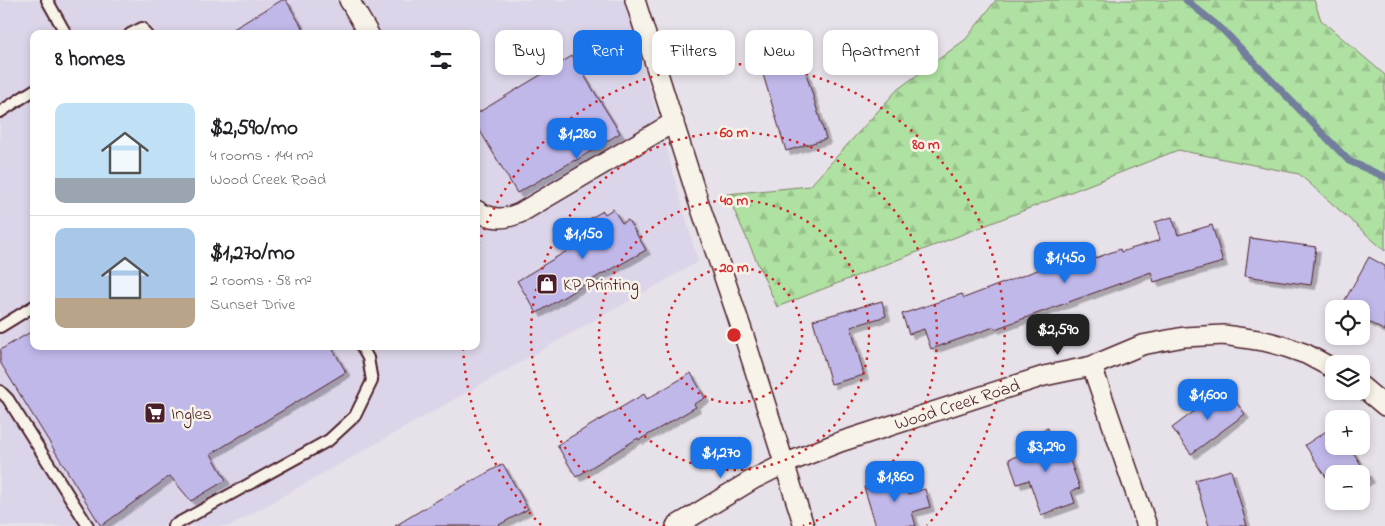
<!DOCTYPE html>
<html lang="en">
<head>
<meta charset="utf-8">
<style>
	body { margin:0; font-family:"Indie Flower",sans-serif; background:#f2f2f2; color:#202124; height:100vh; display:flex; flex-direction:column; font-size:19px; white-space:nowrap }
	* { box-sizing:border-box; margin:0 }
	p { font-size:16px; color:#757577 }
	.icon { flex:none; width:28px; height:28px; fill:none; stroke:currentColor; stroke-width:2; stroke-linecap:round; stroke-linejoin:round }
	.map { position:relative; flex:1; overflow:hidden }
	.drawer { position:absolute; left:30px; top:30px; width:450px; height:320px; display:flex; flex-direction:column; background:#fff; border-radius:10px; box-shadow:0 2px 8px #0003 }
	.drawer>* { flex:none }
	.banner { position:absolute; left:495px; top:30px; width:475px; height:45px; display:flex; gap:10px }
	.fabs { position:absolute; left:1325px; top:300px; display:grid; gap:10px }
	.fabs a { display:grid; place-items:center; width:45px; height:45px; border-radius:10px; background:#fff; box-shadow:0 2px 8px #0003; font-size:25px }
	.price { position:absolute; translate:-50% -42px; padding:0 11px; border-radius:10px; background:#1a73e8; color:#fff; font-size:16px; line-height:32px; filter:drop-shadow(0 1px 2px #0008) }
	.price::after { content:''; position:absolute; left:50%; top:30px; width:15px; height:11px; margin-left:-8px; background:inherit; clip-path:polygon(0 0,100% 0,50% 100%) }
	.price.current { background:#222; color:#fff }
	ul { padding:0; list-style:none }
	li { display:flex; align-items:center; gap:15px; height:125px; padding:0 25px }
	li+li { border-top:1px solid #e0e0e0 }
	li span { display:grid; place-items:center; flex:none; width:140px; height:100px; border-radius:10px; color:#555 }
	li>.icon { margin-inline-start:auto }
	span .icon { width:60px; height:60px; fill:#fffc; stroke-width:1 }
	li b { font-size:21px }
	h2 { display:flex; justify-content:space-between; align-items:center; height:60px; padding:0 25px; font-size:21px }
	.chip { padding:0 18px; border-radius:10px; background:#fff; box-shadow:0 2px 8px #0003; font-size:18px; line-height:45px }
	.chip.current { background:#1a73e8; color:#fff }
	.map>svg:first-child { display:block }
	.built { fill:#dcd5e9; fill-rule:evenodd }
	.forest { fill:url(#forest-firs); stroke:#7c8066 }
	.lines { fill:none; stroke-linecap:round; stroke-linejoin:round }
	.stream { stroke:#727e9c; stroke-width:7 }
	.building { fill:#c1b8ea; stroke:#4a1f2b; filter:url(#shadow) }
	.service-casing { stroke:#4a1f2b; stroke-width:14 }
	.minor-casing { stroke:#4a1f2b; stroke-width:22 }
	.service { stroke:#f7f3e8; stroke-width:10 }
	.minor { stroke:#f7f3e8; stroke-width:19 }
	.ring { fill:none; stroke:#d62828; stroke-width:2.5; stroke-dasharray:2.5 5 }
	.labels { text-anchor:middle; stroke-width:5; stroke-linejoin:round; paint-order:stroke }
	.poi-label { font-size:18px; fill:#4a1f2b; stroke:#f7f3e8; text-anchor:start }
	.street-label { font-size:18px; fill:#4a1f2b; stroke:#f7f3e8 }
	.centre { fill:#d62828; stroke:#f7f3e8; stroke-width:2.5 }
	.ring-label { font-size:15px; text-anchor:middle; font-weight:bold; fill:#d62828; stroke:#f7f3e8; stroke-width:5; stroke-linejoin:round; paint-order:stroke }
</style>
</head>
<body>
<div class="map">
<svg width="1385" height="526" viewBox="0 0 1385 526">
	<defs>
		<pattern id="forest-firs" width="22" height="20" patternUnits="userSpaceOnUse" patternTransform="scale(1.25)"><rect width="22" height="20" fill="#afe1a2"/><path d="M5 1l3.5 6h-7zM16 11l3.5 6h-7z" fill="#98c18c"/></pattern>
		<filter id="shadow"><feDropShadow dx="4.5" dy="4.5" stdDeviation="0" flood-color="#0004"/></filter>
	</defs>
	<rect width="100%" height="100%" fill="#e7e1e9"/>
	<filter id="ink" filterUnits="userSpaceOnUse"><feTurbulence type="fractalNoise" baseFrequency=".02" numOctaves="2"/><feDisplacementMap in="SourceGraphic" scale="10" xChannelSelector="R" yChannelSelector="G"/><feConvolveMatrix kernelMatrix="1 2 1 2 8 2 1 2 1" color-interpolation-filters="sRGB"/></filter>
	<g filter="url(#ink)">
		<!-- built -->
		<path class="built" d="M0,0H625L698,262L230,526H0ZM34,34H476V346H34Z"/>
		<!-- forest -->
		<path class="forest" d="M996,0H1314L1321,20L1385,75V251L1299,174L1178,150L777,307L727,194L810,186L898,89L966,39Z"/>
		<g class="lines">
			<!-- stream -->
			<path class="stream" d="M1186,0L1224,31L1349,161L1385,177"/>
		</g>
		<!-- building -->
		<path class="building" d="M282,0H286L306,34H225Z
			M796,40L826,139L786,151L756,51Z
			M572,56L620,133L575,161V160L517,193L476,124V114Z
			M613,209L622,223L628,220L646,250L605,273V272L537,313L517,281L585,240L579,228L586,224L584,222L603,211L605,214Z
			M1172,217L1178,235L1212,225L1223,262L1154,282L1151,272L995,329L994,327L931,349L924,329L909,334L902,314L962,294L964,298L1061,261L1059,255L1087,244L1093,259L1120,249L1121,252L1160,240L1155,222Z
			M1250,238L1316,247L1311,285L1245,276Z
			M1369,257L1385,266V331L1361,318V309H1340Z
			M882,301L886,316L851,327L864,375L831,384L813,320Z
			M34,330V346H331L346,372L211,454L226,480L191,501L170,476L101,526L0,362V350Z
			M691,373L705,398L694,404L696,407L639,440L638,438L576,477L557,445L644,394L647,399Z
			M1225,388L1245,414L1191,454L1172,428Z
			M1334,426V446H1349L1370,478L1361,484V474H1334V489L1305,445Z
			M1048,428L1058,458L1068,455L1080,488L1071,491L1075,503L1041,515L1029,480L1017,484L1009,459L1028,452L1023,437Z
			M503,464L528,509L497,526H395L438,500Z
			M1231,470L1247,526H1209L1195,480Z
			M901,477L907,494L925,489L930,507L912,512L916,526H876L864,487Z"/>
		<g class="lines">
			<!-- service casing -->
			<g class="service-casing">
				<path id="service" d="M47,0L66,34
					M130,34L142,28L146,34
					M0,112L34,90
					M0,327L34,306
					M0,391L8,399L88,526
					M173,526L329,440L355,416L372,381L368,358L361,346"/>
			</g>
			<!-- minor casing -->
			<g class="minor-casing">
				<path id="minor" d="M349,0L369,34
					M635,0L698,200L744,336L804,526
					M476,210C491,220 504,220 520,213L674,122
					M1092,366L1147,526
					M1361,386L1385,406
					M676,526L752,480L784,464L840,442L1044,376L1092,366L1142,345L1184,337L1224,335L1264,341L1283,346L1306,354L1334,369"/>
			</g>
			<!-- service -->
			<use href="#service" class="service"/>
			<!-- minor -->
			<use href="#minor" class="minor"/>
		</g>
	</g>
	<!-- distance rings -->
	<g class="ring">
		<circle cx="734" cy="335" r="68"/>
		<circle cx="734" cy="335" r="135"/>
		<path d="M665 526A203 203 0 1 1 803 526"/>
		<path d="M541 525A271 271 0 0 1 463 347M476 251A271 271 0 1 1 927 525"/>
	</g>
	<!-- icons -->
	<defs>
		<g id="shop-square" transform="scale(1.125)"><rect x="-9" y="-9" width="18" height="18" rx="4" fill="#4a1f2b" stroke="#f7f3e8"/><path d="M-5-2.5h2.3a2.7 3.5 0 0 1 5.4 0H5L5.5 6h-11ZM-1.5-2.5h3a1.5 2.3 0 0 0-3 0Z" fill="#fff"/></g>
		<g id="supermarket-square" transform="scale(1.125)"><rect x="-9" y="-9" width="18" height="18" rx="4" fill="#4a1f2b" stroke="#f7f3e8"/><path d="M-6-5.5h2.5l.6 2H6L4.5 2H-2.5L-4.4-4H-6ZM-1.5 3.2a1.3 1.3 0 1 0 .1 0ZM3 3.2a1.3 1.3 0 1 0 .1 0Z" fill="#fff"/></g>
	</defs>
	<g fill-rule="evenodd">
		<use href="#shop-square" x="547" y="284"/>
		<use href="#supermarket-square" x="155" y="413"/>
	</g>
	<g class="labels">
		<!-- poi labels -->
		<g class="poi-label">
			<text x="563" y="290">KP Printing</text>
			<text x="171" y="419">Ingles</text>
		</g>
		<!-- street labels -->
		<g class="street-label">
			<text transform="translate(957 404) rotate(-18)" y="6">Wood Creek Road</text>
		</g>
	</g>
	<circle cx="734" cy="335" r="8" class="centre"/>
	<g class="ring-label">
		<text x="734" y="137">60 m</text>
		<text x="926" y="149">80 m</text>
		<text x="734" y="205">40 m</text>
		<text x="734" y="272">20 m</text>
	</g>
</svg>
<div class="fabs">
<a><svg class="icon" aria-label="locate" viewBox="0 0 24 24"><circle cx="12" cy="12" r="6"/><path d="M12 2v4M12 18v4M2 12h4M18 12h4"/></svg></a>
<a><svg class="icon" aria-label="layers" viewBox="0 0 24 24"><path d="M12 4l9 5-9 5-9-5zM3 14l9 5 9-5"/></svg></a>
<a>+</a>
<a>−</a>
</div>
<b class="price" style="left:577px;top:160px">$1,280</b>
<b class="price" style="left:583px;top:260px">$1,150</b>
<b class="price" style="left:1065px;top:284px">$1,450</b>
<b class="price current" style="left:1058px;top:356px">$2,590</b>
<b class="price" style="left:1208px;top:421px">$1,600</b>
<b class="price" style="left:1046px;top:473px">$3,290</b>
<b class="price" style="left:721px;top:479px">$1,270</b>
<b class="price" style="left:895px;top:503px">$1,860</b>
<div class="banner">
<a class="chip">Buy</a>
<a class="chip current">Rent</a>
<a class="chip">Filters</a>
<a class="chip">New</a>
<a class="chip">Apartment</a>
</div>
<section class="drawer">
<h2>8 homes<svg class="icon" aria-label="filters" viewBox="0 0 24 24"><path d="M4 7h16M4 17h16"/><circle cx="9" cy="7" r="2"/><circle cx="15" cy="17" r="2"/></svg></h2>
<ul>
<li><span style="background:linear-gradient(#bfe0f5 75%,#9aa5b1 0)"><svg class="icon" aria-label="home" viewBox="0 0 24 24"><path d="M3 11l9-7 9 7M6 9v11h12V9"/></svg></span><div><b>$2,590/mo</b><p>4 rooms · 144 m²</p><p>Wood Creek Road</p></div></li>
<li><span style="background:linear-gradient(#a9c7e8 70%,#b9a48a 0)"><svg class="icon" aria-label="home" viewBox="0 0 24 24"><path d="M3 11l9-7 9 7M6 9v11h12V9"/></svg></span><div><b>$1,270/mo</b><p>2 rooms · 58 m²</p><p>Sunset Drive</p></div></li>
</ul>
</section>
</div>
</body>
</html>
